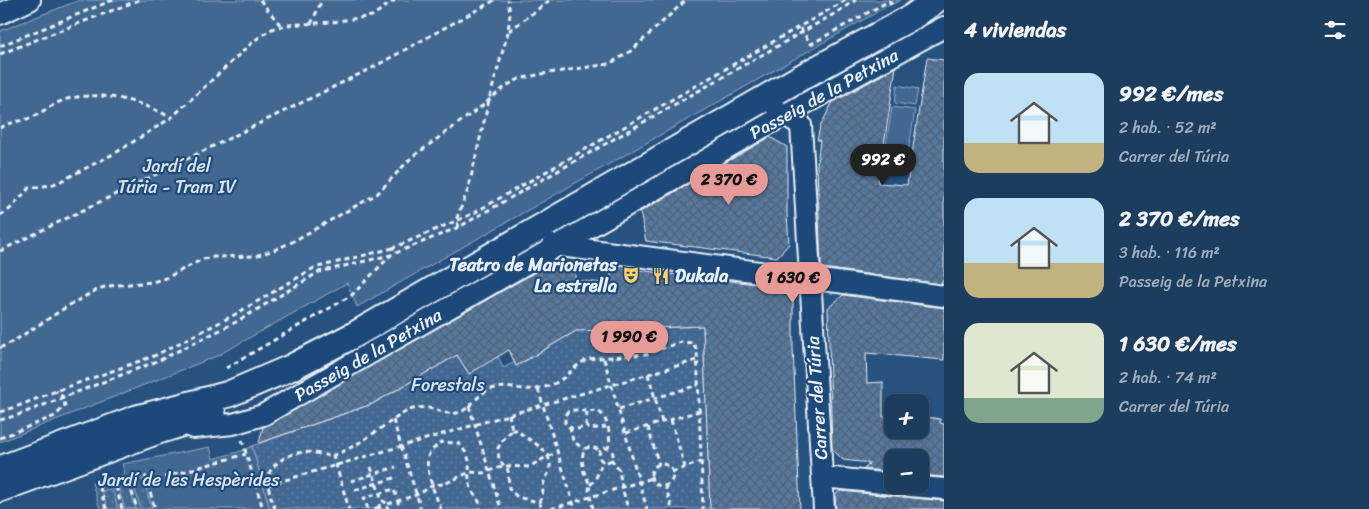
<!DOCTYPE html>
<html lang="es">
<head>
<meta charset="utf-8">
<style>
	body { margin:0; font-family:Sriracha,sans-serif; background:#2a4868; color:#f1f3f6; height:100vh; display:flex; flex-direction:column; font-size:19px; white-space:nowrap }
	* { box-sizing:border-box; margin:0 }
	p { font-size:16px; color:#a0aebd }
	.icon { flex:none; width:28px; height:28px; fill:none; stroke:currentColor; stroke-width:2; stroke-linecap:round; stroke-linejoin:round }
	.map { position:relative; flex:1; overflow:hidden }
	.side { display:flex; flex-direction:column; background:#1d3d5f; width:425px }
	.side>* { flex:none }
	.fabs { position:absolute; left:884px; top:394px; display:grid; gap:10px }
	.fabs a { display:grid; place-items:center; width:45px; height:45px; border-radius:10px; background:#1d3d5f; box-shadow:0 1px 4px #0004,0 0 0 1px #3b5674; font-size:25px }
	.price { position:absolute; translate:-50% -42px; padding:0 11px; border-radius:18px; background:#e69b98; color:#111; font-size:16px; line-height:32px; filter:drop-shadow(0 1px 2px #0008) }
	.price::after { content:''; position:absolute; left:50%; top:30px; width:15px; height:11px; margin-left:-8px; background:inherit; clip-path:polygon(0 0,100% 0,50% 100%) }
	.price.on { background:#222; color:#fff }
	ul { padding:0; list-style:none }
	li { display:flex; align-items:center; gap:15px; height:125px; padding:0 20px }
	li span { display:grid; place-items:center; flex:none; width:140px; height:100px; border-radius:15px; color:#555 }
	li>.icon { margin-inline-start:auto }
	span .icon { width:60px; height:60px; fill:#fffc; stroke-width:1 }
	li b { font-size:21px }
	h2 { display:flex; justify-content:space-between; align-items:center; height:60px; padding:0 20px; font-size:21px }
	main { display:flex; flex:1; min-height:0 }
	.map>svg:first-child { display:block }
	.green { fill:#436891; stroke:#96acc4 }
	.garden { fill:url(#garden-dots); stroke:#96acc4 }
	.building { fill:url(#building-cross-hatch); stroke:#e8f1f8 }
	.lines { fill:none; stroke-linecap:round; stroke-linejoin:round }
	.minor-casing { stroke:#e8f1f8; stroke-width:24 }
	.major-casing { stroke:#e8f1f8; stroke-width:29 }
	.path { stroke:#e8f1f8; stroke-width:3; stroke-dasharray:5 4; stroke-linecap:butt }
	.minor { stroke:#1f4a7a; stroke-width:20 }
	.major { stroke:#1f4a7a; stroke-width:25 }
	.labels { text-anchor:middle; stroke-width:4.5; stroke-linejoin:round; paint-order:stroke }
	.street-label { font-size:18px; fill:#e8f1f8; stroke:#1f4a7a }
	.park-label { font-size:18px; fill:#d8e3ee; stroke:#1f4a7a }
	.poi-label { font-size:18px; font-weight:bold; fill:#e8f1f8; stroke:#1f4a7a; text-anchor:end }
</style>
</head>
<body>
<main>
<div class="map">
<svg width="944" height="509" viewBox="0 0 944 509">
	<defs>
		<pattern id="garden-dots" width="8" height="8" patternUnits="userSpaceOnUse" patternTransform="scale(1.25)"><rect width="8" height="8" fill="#436891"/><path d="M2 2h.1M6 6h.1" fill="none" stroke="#5e7ea1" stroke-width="1.8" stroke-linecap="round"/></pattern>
		<pattern id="building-cross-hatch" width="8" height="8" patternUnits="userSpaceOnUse" patternTransform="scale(1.25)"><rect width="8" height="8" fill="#57789d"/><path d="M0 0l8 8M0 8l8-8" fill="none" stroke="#4f6278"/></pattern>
	</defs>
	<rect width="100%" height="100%" fill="#27517f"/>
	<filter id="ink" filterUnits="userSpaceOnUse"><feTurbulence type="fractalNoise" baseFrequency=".02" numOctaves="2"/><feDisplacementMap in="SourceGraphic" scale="10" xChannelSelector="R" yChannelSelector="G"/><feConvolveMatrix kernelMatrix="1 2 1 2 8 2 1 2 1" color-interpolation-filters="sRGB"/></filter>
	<g filter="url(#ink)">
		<!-- green -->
		<path class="green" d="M80,0H901L886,7L357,307L347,283L217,356L0,442V31Z
			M897,85L918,89L915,106L895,103Z
			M892,107L915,110L906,166L883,163Z
			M252,446L270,509H100L92,483L125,474L122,464L210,447L213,459L245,450Z"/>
		<!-- garden -->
		<path class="garden" d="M703,326L710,509H270L252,446L373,404L457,355L469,374L498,356L503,368L515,362L517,366L576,331Z
			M143,479L152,509H141L133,482Z
			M128,483L136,509H125L118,486Z
			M112,489L118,509H108L102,491Z"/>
		<!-- building -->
		<path class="building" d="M927,58L944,60V282L942,281L941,284L823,268L821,266L817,165L820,140H817L820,127L832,103L896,67L878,183L907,185Z
			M770,137L787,147V214L789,244L777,257L646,241L640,212Z
			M555,261L575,263V280L611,284V267L781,287L793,300V348L800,509H710L703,326L576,331L516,366L509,350L469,374L457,355L372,404L259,443L263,427Z
			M843,295L944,308V360L866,353L867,383L883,382V417H892V430H920V416L940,419V423L944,424V477L920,475V458H892V472L864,469L870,463L843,460L832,449L828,308Z
			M840,491L944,501V509H836L835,495Z"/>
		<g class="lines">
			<!-- minor casing -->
			<g class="minor-casing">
				<path id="minor" d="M0,14L30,0
					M777,110L801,125L824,509
					M553,245L944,296
					M193,428L233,424L263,415L786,114L944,27
					M823,477L892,484
					M900,485L944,489"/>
			</g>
			<!-- major casing -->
			<g class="major-casing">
				<path id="major" d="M0,469L137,418L229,394L290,368L354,335L798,79L912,17L936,0
					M0,489L158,431L213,414"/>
			</g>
			<!-- path -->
			<path class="path" d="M260,0L282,27
				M311,24L322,0
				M800,28L811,44L889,1L893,6
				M509,31L550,0
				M0,46L113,0
				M0,54L139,0
				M0,128C10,122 22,121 33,117C44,111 54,103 67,99C102,90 140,101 170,117
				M0,215L10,209L29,188L51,185L61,181L117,152L171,118L255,40L272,29L287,25L332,22L372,16L395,0
				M459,227L456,220L468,190L489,100L508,32L510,13L508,0
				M0,251L372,68L495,0
				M0,348L14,341L68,306L98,289L108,286L152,282L166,278L203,259L214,257L255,256L274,250L292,242L377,194L411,158L482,106L506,86L519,79L542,74L609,64L631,51L686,0
				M604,359L647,509
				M226,368L352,295L391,255L393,248L472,214L846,0
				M648,374L662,422
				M538,389L575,509
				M469,406L501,509
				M619,409L698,385
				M0,412L18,406L56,391L154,356L234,315L314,268L393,248
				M587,412L586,425C579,431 570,430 565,423V416L567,412C574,409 577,410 585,411C589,412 594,411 598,411C608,417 612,438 608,448
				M509,414L512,430
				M0,420L18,415L160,360L238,321L319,272L391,255L459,227L834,14L856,0
				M393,420L421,509
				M671,420L685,467
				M586,425L589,429L606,427
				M570,427L573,441L584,449
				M648,427L659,465
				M512,430H517C528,442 552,447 550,468C550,473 545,477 544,482C542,490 544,496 539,502L517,497L509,488L508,470L499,460L498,448L502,441Z
				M626,433L699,411
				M0,438L55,416L65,406L63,397L56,391
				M242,440L263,509
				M599 455a7 7 0 1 1 14 0a7 7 0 1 1-14 0Z
				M333,455L349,509
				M611,459L619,470L622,487L628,509
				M651 475a11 11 0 1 1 22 0a11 11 0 1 1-22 0Z
				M371,467L382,501
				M672,472L701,462
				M128,479L145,475L155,509
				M351,481L396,467
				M147,482L246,454
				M268,485L697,360
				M590,485L595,480L603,461
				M665,485L672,509
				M355,490L397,477
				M539,502L542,509
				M388,504L419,494L433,485L444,484L470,472L483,473L504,466L529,467L548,456L558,453
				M106,509L100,488L115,483
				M122,509L115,483L128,479L137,509
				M275,509C271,496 262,478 274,466C285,455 300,450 315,453C322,454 328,457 334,455C352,449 371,435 387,424C395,419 403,412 413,409C430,403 442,416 457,413C471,410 477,393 491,389C507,384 523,392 540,388C565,384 569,368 588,359L646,354L681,342L693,343L697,351L703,509
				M368,509L364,498L394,489L400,509
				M374,509L379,507
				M380,509L379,504L383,501L388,504L387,509
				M441,509C436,497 423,466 429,454C432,449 437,446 441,442L458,443C478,464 464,467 471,488C474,497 481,499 480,509
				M551,509L652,478
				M593,509L589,491L590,485L584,472L582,459L584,449C590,446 595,447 600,451"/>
			<!-- minor -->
			<use href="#minor" class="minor"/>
			<!-- major -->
			<use href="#major" class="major"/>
		</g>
	</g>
	<!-- icons -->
	<defs>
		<g id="theatre-bare" transform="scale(1.35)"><path d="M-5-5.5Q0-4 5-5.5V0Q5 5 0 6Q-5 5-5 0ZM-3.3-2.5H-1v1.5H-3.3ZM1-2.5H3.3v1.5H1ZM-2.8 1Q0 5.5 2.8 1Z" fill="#ffd166" stroke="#1f4a7a" stroke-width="2.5" paint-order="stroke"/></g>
		<g id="restaurant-bare" transform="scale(1.35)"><path d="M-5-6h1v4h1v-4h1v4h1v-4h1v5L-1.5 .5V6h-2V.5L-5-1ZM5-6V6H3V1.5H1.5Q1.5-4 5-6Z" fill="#ffd166" stroke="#1f4a7a" stroke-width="2.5" paint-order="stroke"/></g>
	</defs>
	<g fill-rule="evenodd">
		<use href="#theatre-bare" x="631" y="275"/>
		<use href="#restaurant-bare" x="661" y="276"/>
	</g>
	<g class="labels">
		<!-- street labels -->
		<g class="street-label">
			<text transform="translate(824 94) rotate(-29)" y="6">Passeig de la Petxina</text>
			<text transform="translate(368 355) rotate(-30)" y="6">Passeig de la Petxina</text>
			<text transform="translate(817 398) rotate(-94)" y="6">Carrer del Túria</text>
		</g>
		<!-- park labels -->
		<g class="park-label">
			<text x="177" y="172">Jardí del<tspan x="177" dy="21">Túria - Tram IV</tspan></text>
			<text x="448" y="391">Forestals</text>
			<text x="189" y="486">Jardí de les Hespèrides</text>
		</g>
		<!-- poi labels -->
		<g class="poi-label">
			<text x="617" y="271">Teatro de Marionetas<tspan x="617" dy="21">La estrella</tspan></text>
			<text x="675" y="282" text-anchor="start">Dukala</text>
		</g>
	</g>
</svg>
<div class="fabs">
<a>+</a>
<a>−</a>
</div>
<b class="price on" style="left:883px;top:186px">992 €</b>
<b class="price" style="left:729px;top:206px">2 370 €</b>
<b class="price" style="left:793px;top:304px">1 630 €</b>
<b class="price" style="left:629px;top:363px">1 990 €</b>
</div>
<section class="side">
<h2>4 viviendas<svg class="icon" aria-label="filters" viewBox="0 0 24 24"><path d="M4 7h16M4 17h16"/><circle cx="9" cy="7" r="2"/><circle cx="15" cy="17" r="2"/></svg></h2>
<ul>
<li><span style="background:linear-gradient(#bfe0f5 70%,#c2b280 0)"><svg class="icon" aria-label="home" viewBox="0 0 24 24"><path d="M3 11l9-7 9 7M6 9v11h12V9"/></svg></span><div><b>992 €/mes</b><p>2 hab. · 52 m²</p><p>Carrer del Túria</p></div></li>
<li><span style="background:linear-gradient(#bfe0f5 65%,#c2b280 0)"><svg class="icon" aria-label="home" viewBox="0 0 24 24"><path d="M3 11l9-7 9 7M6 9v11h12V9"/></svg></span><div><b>2 370 €/mes</b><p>3 hab. · 116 m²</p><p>Passeig de la Petxina</p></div></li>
<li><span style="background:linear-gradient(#dfe7d0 75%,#7fa58c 0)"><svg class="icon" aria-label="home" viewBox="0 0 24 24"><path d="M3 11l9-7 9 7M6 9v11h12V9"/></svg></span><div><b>1 630 €/mes</b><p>2 hab. · 74 m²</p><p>Carrer del Túria</p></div></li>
</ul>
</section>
</main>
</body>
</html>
